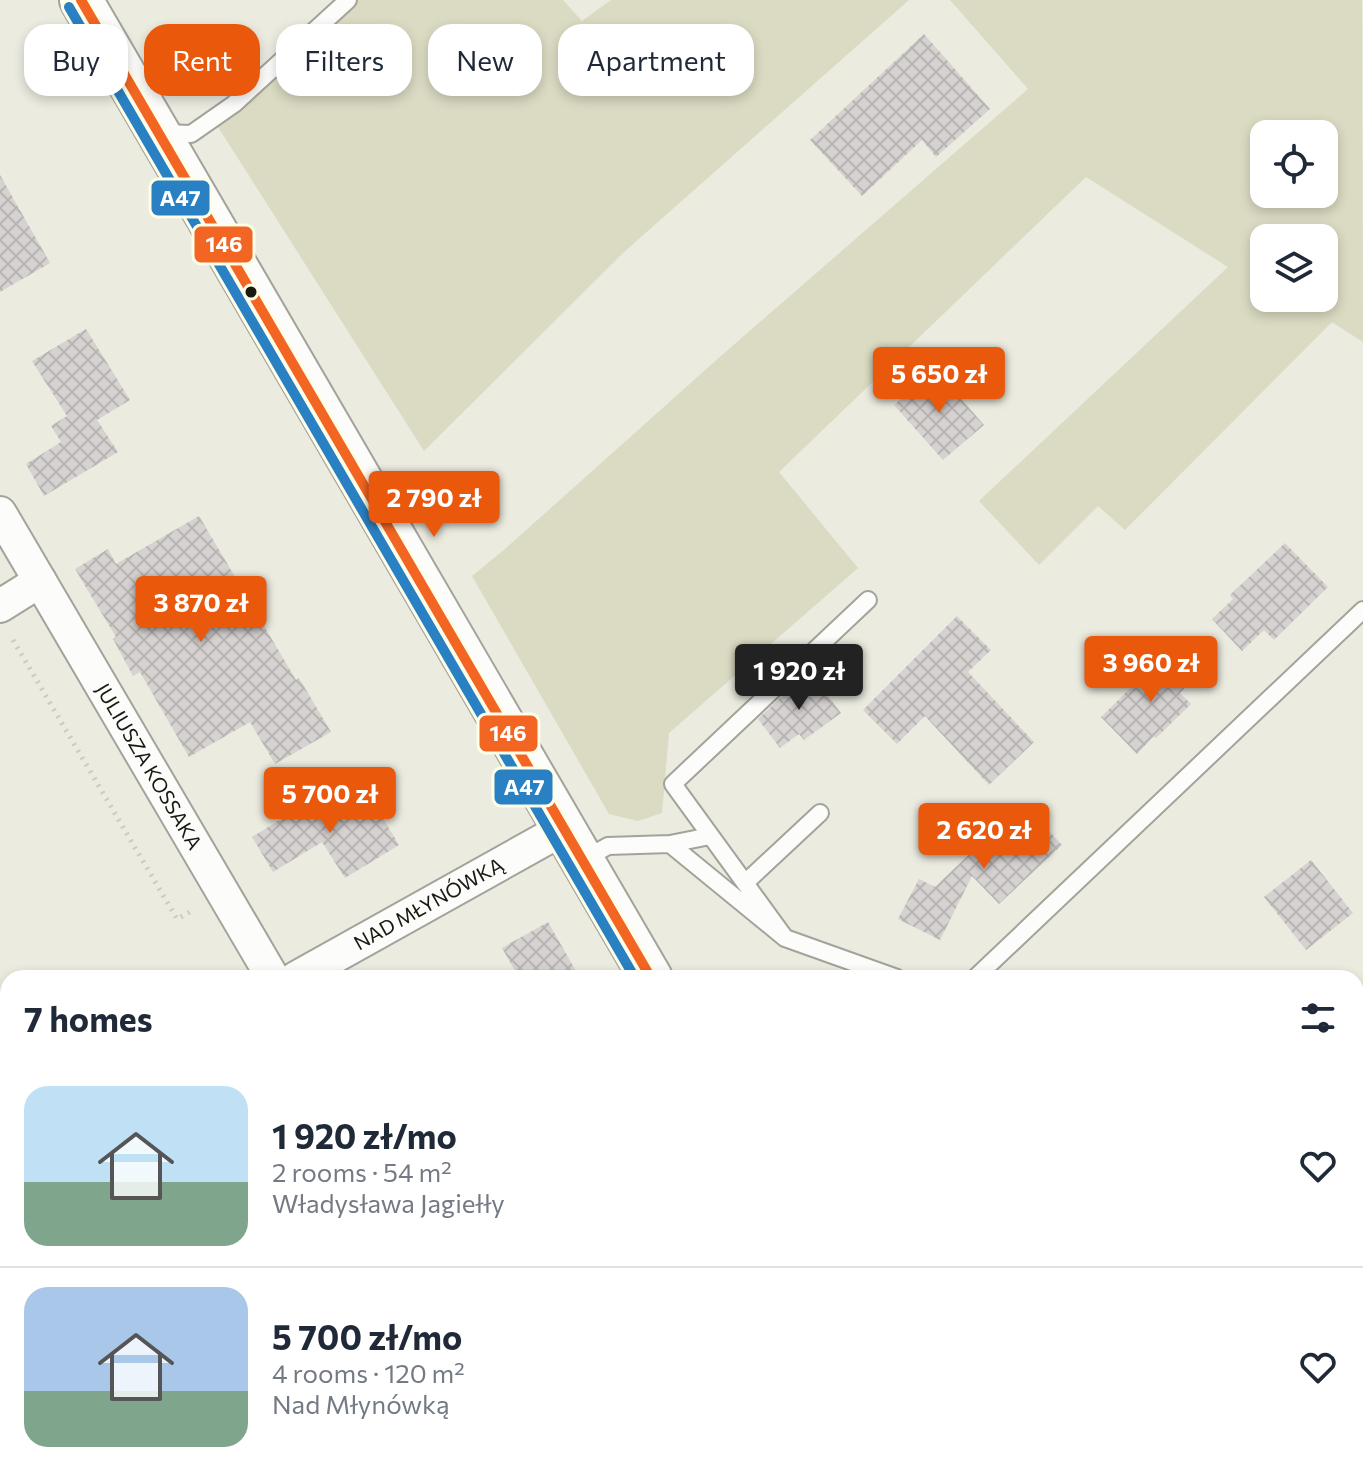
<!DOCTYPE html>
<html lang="en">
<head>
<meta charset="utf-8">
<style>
	body { margin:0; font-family:Commissioner,sans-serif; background:#f6f6f7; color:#1f2937; height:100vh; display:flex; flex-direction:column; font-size:30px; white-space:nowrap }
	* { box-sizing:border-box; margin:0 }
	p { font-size:26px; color:#747a83 }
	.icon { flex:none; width:44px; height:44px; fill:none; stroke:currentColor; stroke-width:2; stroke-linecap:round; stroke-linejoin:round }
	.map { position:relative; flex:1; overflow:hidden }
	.drawer { position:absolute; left:0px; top:970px; width:1364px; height:512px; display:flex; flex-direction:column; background:#fff; border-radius:24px 24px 0 0; box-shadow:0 4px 12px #0003 }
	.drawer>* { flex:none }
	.hud { position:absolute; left:24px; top:24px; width:800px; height:72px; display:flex; gap:16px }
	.controls { position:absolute; left:1250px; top:120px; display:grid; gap:16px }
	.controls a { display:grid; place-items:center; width:88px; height:88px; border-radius:16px; background:#fff; box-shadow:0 4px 12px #0003; font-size:40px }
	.price { position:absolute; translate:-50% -68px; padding:0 18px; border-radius:8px; background:#ea580c; color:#fff; font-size:26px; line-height:52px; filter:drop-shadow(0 2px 4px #0008) }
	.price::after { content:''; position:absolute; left:50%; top:48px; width:24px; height:18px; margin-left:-12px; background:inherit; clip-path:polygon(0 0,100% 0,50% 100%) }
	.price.current { background:#222; color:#fff }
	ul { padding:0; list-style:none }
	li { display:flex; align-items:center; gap:24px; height:200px; padding:0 24px }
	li+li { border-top:2px solid #e0e1e3 }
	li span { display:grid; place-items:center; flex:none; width:224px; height:160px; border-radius:24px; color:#555 }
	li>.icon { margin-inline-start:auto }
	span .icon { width:96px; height:96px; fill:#fffc; stroke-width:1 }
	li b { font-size:34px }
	h2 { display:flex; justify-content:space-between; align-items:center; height:96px; padding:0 24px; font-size:34px }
	.chip { padding:0 28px; border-radius:24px; background:#fff; box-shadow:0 4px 12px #0003; font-size:28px; line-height:72px }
	.chip.current { background:#ea580c; color:#fff }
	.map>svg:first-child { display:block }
	.green { fill:#dbdac2; fill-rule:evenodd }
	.building { fill:url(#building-cross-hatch) }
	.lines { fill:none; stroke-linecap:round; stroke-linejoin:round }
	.service-casing { stroke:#a4a39b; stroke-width:20 }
	.minor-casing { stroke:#a4a39b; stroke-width:36 }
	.tertiary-casing { stroke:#a4a39b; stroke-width:46 }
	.path { stroke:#cbcac7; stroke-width:5; stroke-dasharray:2 6; stroke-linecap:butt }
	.service { stroke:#fcfcfa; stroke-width:16 }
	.minor { stroke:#fcfcfa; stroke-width:32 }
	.tertiary { stroke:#fcfcfa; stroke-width:42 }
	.bus-1-casing { stroke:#fefde8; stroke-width:16 }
	.bus-2-casing { stroke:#fefde8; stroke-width:16 }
	.bus-1 { stroke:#f26522; stroke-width:10 }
	.bus-2 { stroke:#2980c2; stroke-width:10 }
	.bus-dot { fill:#191811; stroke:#fefde8; stroke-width:3 }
	.labels { text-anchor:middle; stroke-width:8; stroke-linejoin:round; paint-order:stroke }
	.street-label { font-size:20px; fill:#191811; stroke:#fefde8 }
	.line-badge { stroke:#fefde8; stroke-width:3 }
	.badge-label { font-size:22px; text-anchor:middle; font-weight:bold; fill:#fff }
</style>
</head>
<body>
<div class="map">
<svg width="1363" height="1482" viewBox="0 0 1363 1482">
	<defs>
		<pattern id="building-cross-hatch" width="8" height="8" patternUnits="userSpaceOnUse" patternTransform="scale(2)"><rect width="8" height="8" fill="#d6d2d1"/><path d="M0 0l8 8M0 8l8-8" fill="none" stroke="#b7b4b2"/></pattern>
	</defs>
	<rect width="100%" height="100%" fill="#ebebe0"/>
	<!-- green -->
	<path class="green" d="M355,0H563L582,21L611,0H909L624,252L424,451L218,127Z
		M950,0H1362L1363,342L1332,322L1125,530L1098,506L1039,565L979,501L1228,267L1086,177L779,472L858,568L669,733L662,813L638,821L609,814L472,576L505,549L722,355L1028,89ZM1324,134V194H1264V134ZM1324,238V298H1264V238Z
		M1363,1133V1482H1080L1088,1474H1356V1144Z"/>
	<!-- building -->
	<path class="building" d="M924,34L990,109L936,157L922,140L862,196L810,140Z
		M0,175L50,263L0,292Z
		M86,329L130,400L97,420L118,452L44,496L26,464L61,442L51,426L67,416L32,361Z
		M935,369L984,425L943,460L894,405Z
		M199,516L296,680L299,678L331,732L275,764L250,722L189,757L140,672L133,676L113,639L116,637L75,569L108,549L116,564Z
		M1285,543L1328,587L1274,640L1264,630L1242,651L1212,619L1233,599L1230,595Z
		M957,616L991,650L968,672L1034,742L989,785L925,716L897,744L863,710Z
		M1168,651L1194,678L1180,693L1191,704L1156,738L1154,736L1137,754L1101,717Z
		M809,671L841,713L804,740L799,734L780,748L758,719Z
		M364,787L399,845L345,878L322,842L273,872L252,837L304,805L312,818Z
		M1023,803L1062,845L999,904L972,876L940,940L898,919L919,879L935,887Z
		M1311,860L1353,913L1306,950L1264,897Z
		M548,922L580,978H519L502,948Z"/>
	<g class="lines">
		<!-- service casing -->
		<g class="service-casing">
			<path id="service" d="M164,133L191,134L234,104L348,0
				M670,844L710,836
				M583,860L608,846L670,844L785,938L897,978
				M745,883L820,813
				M785,938L673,784L868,600
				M975,978L1363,610"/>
		</g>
		<!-- minor casing -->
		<g class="minor-casing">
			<g id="minor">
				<path id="s1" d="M0,513L273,978"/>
				<path d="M0,606L40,581"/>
				<path id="s2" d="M296,978L563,829"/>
				<path d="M0,1147L8,1143"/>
				<path d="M0,1410L8,1405"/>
				<path d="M689,1482L698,1474"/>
			</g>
		</g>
		<!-- tertiary casing -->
		<g class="tertiary-casing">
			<path id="tertiary" d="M81,0L651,978
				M878,1474L880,1482"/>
		</g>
		<!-- path -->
		<path class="path" d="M13,640L177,919L190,912
			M733,1479L747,1474"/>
		<!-- service -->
		<use href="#service" class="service"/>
		<!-- minor -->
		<use href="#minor" class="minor"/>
		<!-- tertiary -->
		<use href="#tertiary" class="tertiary"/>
		<!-- bus-1 casing -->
		<g class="bus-1-casing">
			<path id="bus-1" d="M81,0L651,978"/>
		</g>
		<!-- bus-2 casing -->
		<g class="bus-2-casing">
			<path id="bus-2" d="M69,7L635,978"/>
		</g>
		<!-- bus-1 -->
		<use href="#bus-1" class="bus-1"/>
		<!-- bus-2 -->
		<use href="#bus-2" class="bus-2"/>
	</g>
	<!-- markers -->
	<circle class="bus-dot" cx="251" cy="292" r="7"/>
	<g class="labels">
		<!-- street labels -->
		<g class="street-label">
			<text dy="7" stroke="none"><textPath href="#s1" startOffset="294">JULIUSZA KOSSAKA</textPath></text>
			<text dy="7" stroke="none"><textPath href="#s2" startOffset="152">NAD MŁYNÓWKĄ</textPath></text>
		</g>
	</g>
	<g class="line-badge">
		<rect x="150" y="179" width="61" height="38" rx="8" fill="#2980c2"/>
		<rect x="193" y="225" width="61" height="39" rx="8" fill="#f26522"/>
		<rect x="478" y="714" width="61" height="39" rx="8" fill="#f26522"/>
		<rect x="493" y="768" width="61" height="38" rx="8" fill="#2980c2"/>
	</g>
	<g class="badge-label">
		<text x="180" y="206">A47</text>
		<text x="224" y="252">146</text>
		<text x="508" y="741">146</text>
		<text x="524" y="795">A47</text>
	</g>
</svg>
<div class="controls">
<a><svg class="icon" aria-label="locate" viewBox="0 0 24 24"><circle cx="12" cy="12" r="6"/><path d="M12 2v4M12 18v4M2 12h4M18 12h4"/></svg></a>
<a><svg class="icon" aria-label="layers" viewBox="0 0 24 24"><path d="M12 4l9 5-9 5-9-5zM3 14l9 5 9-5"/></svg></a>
</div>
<b class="price" style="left:939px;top:415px">5 650 zł</b>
<b class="price" style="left:434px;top:539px">2 790 zł</b>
<b class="price" style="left:201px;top:644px">3 870 zł</b>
<b class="price" style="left:1151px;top:704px">3 960 zł</b>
<b class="price current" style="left:799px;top:712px">1 920 zł</b>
<b class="price" style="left:330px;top:835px">5 700 zł</b>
<b class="price" style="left:984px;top:871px">2 620 zł</b>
<div class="hud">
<a class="chip">Buy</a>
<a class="chip current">Rent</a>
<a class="chip">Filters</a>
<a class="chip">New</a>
<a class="chip">Apartment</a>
</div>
<section class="drawer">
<h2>7 homes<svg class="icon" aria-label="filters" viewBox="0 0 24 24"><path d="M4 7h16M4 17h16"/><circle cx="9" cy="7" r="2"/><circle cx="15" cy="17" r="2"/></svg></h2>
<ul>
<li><span style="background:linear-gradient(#bfe0f5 60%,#7fa58c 0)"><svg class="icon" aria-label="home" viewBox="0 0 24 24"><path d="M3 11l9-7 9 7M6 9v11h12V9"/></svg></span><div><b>1 920 zł/mo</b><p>2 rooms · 54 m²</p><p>Władysława Jagiełły</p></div><svg class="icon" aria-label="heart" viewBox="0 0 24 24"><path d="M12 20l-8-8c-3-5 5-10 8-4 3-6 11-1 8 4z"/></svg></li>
<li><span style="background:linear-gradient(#a9c7e8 65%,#7fa58c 0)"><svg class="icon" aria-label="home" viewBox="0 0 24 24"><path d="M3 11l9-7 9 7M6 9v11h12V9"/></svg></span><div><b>5 700 zł/mo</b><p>4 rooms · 120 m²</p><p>Nad Młynówką</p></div><svg class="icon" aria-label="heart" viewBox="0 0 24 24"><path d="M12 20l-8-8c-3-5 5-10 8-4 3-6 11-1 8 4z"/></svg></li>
</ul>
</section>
</div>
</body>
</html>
